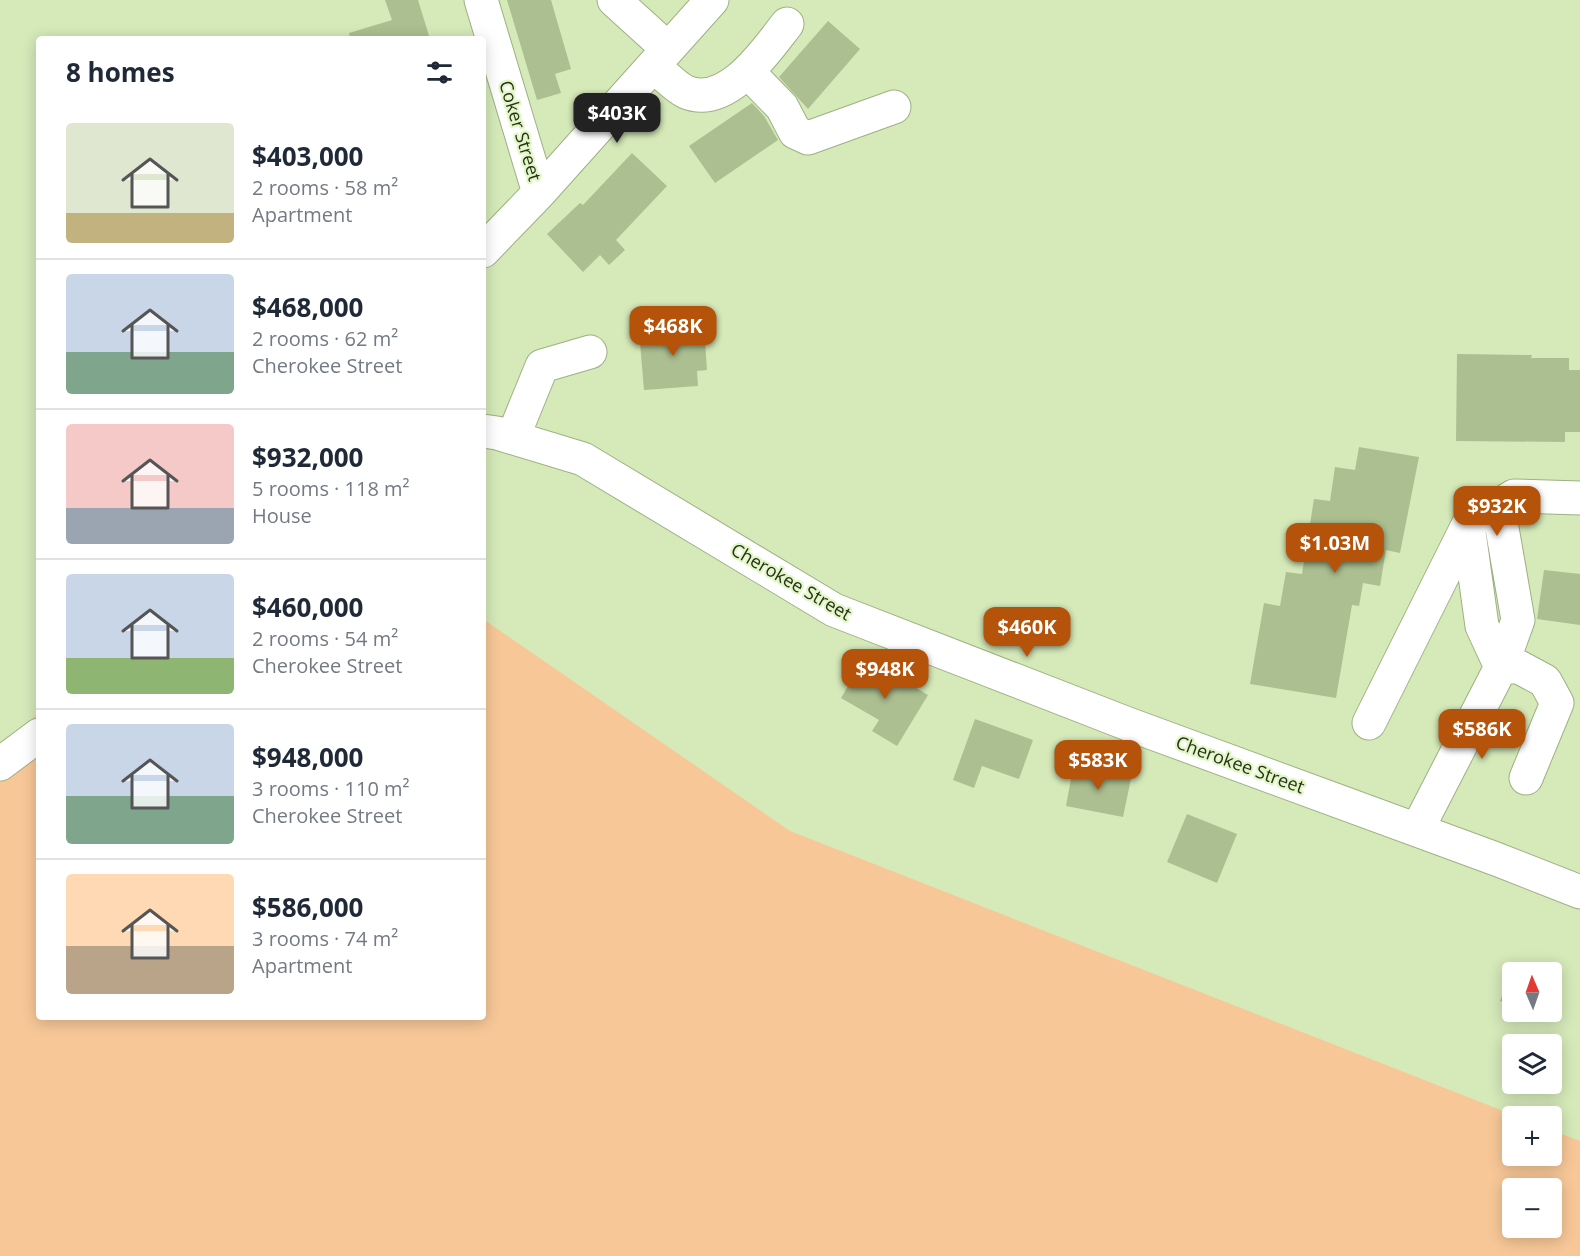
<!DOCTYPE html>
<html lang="en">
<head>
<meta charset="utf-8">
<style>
	body { margin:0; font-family:"Open Sans",sans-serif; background:#f2f2f3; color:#1f2937; height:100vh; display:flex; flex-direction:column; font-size:22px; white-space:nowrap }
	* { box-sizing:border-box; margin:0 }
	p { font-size:20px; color:#747a83 }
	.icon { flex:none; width:33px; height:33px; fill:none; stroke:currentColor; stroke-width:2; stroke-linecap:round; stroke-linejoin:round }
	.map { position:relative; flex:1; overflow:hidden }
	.side { position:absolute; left:36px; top:36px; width:450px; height:984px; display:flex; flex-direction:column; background:#fff; border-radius:6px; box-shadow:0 3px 15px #0003 }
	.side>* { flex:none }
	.needle { width:39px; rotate:358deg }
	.buttons { position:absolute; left:1502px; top:962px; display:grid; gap:12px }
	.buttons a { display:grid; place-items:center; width:60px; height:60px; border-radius:6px; background:#fff; box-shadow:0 3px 15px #0003; font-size:30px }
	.price { position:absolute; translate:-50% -51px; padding:0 14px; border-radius:12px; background:#b45309; color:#fff; font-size:20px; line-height:39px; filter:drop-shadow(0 2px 3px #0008) }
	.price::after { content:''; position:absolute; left:50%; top:36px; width:18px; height:14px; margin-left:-9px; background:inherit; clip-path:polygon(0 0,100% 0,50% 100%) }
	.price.on { background:#222; color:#fff }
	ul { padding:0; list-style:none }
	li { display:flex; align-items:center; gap:18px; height:150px; padding:0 30px }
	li+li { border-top:2px solid #e0e1e3 }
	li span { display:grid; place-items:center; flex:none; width:168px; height:120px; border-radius:6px; color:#555 }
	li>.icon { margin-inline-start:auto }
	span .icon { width:72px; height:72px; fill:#fffc; stroke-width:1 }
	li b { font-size:26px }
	h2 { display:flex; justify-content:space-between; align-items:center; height:72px; padding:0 30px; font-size:26px }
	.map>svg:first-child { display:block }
	.green { fill:#f7c797; fill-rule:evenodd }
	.building { fill:#acbf90 }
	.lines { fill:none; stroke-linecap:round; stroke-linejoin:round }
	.minor-casing { stroke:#9db183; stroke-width:35 }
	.minor { stroke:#fff; stroke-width:33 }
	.labels { text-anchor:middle; stroke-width:4.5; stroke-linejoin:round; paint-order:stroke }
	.street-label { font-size:18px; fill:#29301e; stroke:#e2f7c6 }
</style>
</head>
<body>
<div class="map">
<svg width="1580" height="1256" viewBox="0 0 1580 1256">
	<rect width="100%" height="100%" fill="#d5e9b9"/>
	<!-- green -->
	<path class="green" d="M483,619L790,831L1516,1116H1512V1155H1551V1130L1580,1141V1256H0V751L39,712V1017H483ZM1512,1188H1551V1227H1512Z"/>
	<!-- building -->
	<path class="building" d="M385,0H418L430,39H350L349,33L392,20Z
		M507,0H551L571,69L555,74L561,93L537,100Z
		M828,21L860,49L808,109L779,77Z
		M752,103L764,116L778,140L715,183L689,146Z
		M632,153L667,186L616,240L625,250L609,265L600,255L583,272L547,234L580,203L583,205Z
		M704,326L707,370L697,371L698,386L644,390L639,331Z
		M1457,354L1532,355L1531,358H1569V370H1580V432H1565V442L1456,441Z
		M1359,447L1419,457L1400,553L1386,550L1380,586L1363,583L1359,606L1352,605L1336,698L1250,684L1264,603L1280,606L1286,572L1302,574L1314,499L1330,501L1335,467L1355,470Z
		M1544,570L1580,574V625L1537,619Z
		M865,657L928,695L897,746L872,731L879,720L841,698Z
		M975,719L1033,740L1019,779L982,766L974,788L953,780Z
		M1074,762L1104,768L1103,773L1131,779L1123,817L1066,806Z
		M1187,814L1237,834L1217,883L1167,862Z
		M1512,973V1006L1500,1001Z"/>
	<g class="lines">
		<!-- minor casing -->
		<g class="minor-casing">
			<path id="minor" d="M481,0L539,193
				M614,0L668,49
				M653,66C663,73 675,87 686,92C727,109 766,51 787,24
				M749,73L782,107L795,132L808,138L894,107
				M483,251L539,193L712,0
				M483,431L497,433L583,459L834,610L1128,724L1496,859L1580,892
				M513,437L542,366L590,352
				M1480,517L1514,496L1580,498
				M1468,525L1482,626L1501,667
				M1501,667H1519L1545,681L1557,703L1526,778
				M1369,723L1468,525
				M0,764L39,735
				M1417,830L1501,667L1518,620L1498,505"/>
		</g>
		<!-- minor -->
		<use href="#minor" class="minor"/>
	</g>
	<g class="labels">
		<!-- street labels -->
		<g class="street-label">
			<text transform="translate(520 131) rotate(73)" y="6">Coker Street</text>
			<text transform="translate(791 582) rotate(30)" y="6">Cherokee Street</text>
			<text transform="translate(1240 765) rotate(20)" y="6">Cherokee Street</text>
		</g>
	</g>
</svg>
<div class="buttons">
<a><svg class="needle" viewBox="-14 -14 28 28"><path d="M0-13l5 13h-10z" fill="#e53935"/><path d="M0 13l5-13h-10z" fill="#747a83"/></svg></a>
<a><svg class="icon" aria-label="layers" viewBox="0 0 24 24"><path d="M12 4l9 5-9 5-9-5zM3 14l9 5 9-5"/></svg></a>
<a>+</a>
<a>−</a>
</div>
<b class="price on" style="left:617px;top:144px">$403K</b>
<b class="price" style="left:673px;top:357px">$468K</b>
<b class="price" style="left:1497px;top:537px">$932K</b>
<b class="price" style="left:1335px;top:574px">$1.03M</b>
<b class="price" style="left:1027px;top:658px">$460K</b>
<b class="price" style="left:885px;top:700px">$948K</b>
<b class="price" style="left:1482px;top:760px">$586K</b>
<b class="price" style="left:1098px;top:791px">$583K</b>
<section class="side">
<h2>8 homes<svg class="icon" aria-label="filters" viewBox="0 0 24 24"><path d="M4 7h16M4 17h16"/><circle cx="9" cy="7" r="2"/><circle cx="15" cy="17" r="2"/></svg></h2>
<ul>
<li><span style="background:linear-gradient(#dfe7d0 75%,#c2b280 0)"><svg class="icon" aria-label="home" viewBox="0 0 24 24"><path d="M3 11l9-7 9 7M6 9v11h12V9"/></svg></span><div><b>$403,000</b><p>2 rooms · 58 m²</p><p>Apartment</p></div></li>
<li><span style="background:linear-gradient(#c9d6e8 65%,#7fa58c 0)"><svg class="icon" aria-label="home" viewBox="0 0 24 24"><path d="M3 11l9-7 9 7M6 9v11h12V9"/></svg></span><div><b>$468,000</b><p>2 rooms · 62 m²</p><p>Cherokee Street</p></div></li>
<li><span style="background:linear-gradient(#f6c9c9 70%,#9aa5b1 0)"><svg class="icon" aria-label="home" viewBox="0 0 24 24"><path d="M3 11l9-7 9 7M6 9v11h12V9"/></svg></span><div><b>$932,000</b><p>5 rooms · 118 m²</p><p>House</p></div></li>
<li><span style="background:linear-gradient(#c9d6e8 70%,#8fb573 0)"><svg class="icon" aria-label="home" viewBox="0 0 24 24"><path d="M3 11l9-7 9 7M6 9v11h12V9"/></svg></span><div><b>$460,000</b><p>2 rooms · 54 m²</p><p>Cherokee Street</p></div></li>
<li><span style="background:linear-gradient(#c9d6e8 60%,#7fa58c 0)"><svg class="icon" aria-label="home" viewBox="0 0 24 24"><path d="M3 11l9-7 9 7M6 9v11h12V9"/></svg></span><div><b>$948,000</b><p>3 rooms · 110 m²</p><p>Cherokee Street</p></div></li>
<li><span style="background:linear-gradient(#ffd9b3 60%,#b9a48a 0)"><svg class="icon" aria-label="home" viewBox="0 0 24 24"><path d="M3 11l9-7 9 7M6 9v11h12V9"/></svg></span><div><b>$586,000</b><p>3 rooms · 74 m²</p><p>Apartment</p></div></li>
</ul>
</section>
</div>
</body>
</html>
